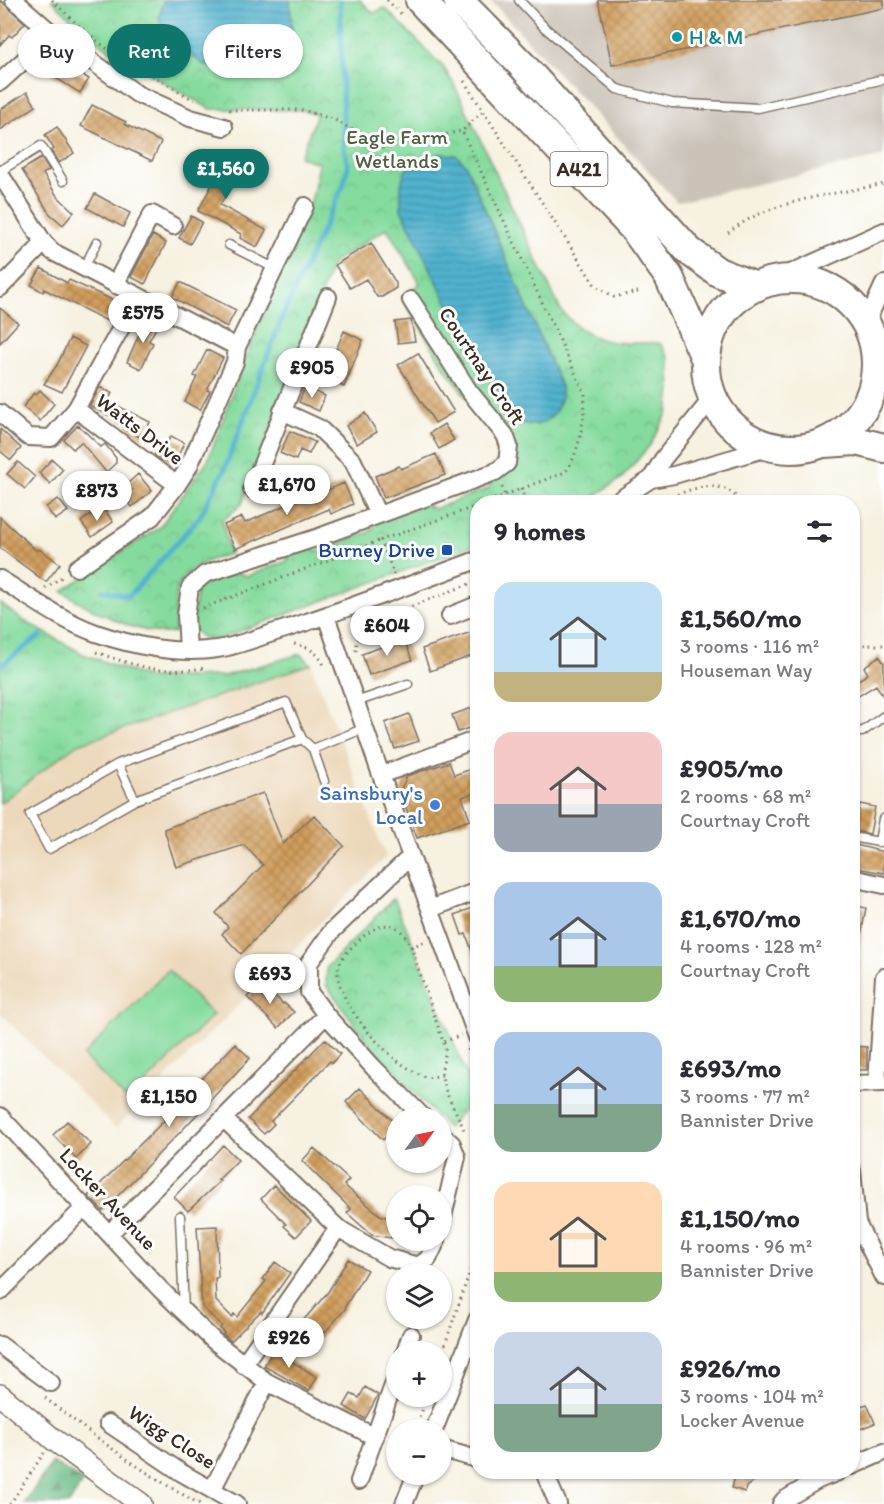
<!DOCTYPE html>
<html lang="en">
<head>
<meta charset="utf-8">
<style>
	body { margin:0; font-family:Itim,sans-serif; background:#f2f2f3; color:#2b2b33; height:100vh; display:flex; flex-direction:column; font-size:22px; white-space:nowrap }
	* { box-sizing:border-box; margin:0 }
	p { font-size:20px; color:#7c7c81 }
	.icon { flex:none; width:33px; height:33px; fill:none; stroke:currentColor; stroke-width:2; stroke-linecap:round; stroke-linejoin:round }
	.map { position:relative; flex:1; overflow:hidden }
	.sheet { position:absolute; left:470px; top:495px; width:390px; height:984px; display:flex; flex-direction:column; background:#fff; border-radius:24px; box-shadow:0 2px 4px #0004 }
	.sheet>* { flex:none }
	.guide { position:absolute; left:18px; top:24px; width:362px; height:54px; display:flex; gap:12px }
	.needle { width:39px; rotate:57deg }
	.tools { position:absolute; left:386px; top:1107px; display:grid; gap:12px }
	.tools a { display:grid; place-items:center; width:66px; height:66px; border-radius:50%; background:#fff; box-shadow:0 2px 4px #0004; font-size:30px }
	.price { position:absolute; translate:-50% -51px; padding:0 14px; border-radius:21px; background:#fff; color:#222; font-size:20px; line-height:39px; filter:drop-shadow(0 2px 3px #0008) }
	.price::after { content:''; position:absolute; left:50%; top:36px; width:18px; height:14px; margin-left:-9px; background:inherit; clip-path:polygon(0 0,100% 0,50% 100%) }
	.price.on { background:#0f766e; color:#fff }
	ul { padding:0; list-style:none }
	li { display:flex; align-items:center; gap:18px; height:150px; padding:0 24px }
	li span { display:grid; place-items:center; flex:none; width:168px; height:120px; border-radius:18px; color:#555 }
	li>.icon { margin-inline-start:auto }
	span .icon { width:72px; height:72px; fill:#fffc; stroke-width:1 }
	li b { font-size:26px }
	h2 { display:flex; justify-content:space-between; align-items:center; height:72px; padding:0 24px; font-size:26px }
	.tag { padding:0 21px; border-radius:27px; background:#fff; box-shadow:0 2px 4px #0004; font-size:21px; line-height:54px }
	.tag.on { background:#0f766e; color:#fff }
	.map>svg:first-child { display:block }
	.built { fill:#ecd8ba }
	.industrial { fill:#cbc3b8 }
	.grass { fill:url(#grass-tufts); stroke:#60825e; stroke-width:1.5 }
	.forest { fill:url(#forest-firs); stroke:#547252; stroke-width:1.5 }
	.park { fill:url(#park-crowns); stroke:#60825e; stroke-width:1.5 }
	.pitch { fill:#85db9e; stroke:#60825e; stroke-width:1.5 }
	.water { fill:url(#water-rules); stroke:#466e76; stroke-width:1.5 }
	.lines { fill:none; stroke-linecap:round; stroke-linejoin:round }
	.stream { stroke:#51b2cf; stroke-width:5 }
	.building { fill:url(#building-cross-hatch) }
	.service-casing { stroke:#7c7062; stroke-width:11 }
	.minor-casing { stroke:#7c7062; stroke-width:20 }
	.tertiary-casing { stroke:#7c7062; stroke-width:24 }
	.trunk-casing { stroke:#7c7062; stroke-width:32 }
	.path { stroke:#7c7062; stroke-width:3; stroke-dasharray:1.5 4.5; stroke-linecap:butt }
	.service { stroke:#fff; stroke-width:8 }
	.minor { stroke:#fff; stroke-width:16 }
	.tertiary { stroke:#fff; stroke-width:21 }
	.trunk { stroke:#fff; stroke-width:28 }
	.culture-dot { fill:#0f9aa8; stroke:#fff; stroke-width:2 }
	.transit-dot { fill:#1a4fb4; stroke:#fff; stroke-width:2 }
	.shop-dot { fill:#3f7fe0; stroke:#fff; stroke-width:2 }
	.labels { text-anchor:middle; stroke-width:6; stroke-linejoin:round; paint-order:stroke }
	.shield { fill:#fff; stroke:#766a62; stroke-width:1.5 }
	.shield-label { font-size:20px; font-weight:bold; fill:#3b2a1e }
	.culture-label { font-size:21px; fill:#0d838f; stroke:#fff; text-anchor:start }
	.park-label { font-size:21px; fill:#515f44; stroke:#fff }
	.street-label { font-size:21px; fill:#3b2a1e; stroke:#fff }
	.transit-label { font-size:21px; fill:#164399; stroke:#fff; text-anchor:end }
	.shop-label { font-size:21px; fill:#366cbe; stroke:#fff; text-anchor:end }
</style>
</head>
<body>
<div class="map">
<svg width="884" height="1504" viewBox="0 0 884 1504">
	<defs>
		<pattern id="grass-tufts" width="24" height="20" patternUnits="userSpaceOnUse" patternTransform="scale(1.5)"><rect width="24" height="20" fill="#85db9e"/><path d="M3 7l-1-3M5 7V3M7 7l1-3M15 17l-1-3M17 17v-4M19 17l1-3" fill="none" stroke="#74bc88"/></pattern>
		<pattern id="forest-firs" width="22" height="20" patternUnits="userSpaceOnUse" patternTransform="scale(1.5)"><rect width="22" height="20" fill="#6cbb85"/><path d="M5 1l3.5 6h-7zM16 11l3.5 6h-7z" fill="#5a986c"/></pattern>
		<pattern id="park-crowns" width="20" height="18" patternUnits="userSpaceOnUse" patternTransform="scale(1.5)"><rect width="20" height="18" fill="#85db9e"/><path d="M2 6a3 3 0 1 1 6 0M12 15a3 3 0 1 1 6 0" fill="none" stroke="#74bc88"/></pattern>
		<pattern id="water-rules" width="6" height="5" patternUnits="userSpaceOnUse" patternTransform="scale(1.5)"><rect width="6" height="5" fill="#51b2cf"/><path d="M0 2.5h6" fill="none" stroke="#4491a7"/></pattern>
		<pattern id="building-cross-hatch" width="8" height="8" patternUnits="userSpaceOnUse" patternTransform="scale(1.5)"><rect width="8" height="8" fill="#d19f5d"/><path d="M0 0l8 8M0 8l8-8" fill="none" stroke="#ab824c"/></pattern>
	</defs>
	<rect width="100%" height="100%" fill="#fff"/>
	<filter id="ink" filterUnits="userSpaceOnUse"><feTurbulence type="fractalNoise" baseFrequency=".0167" numOctaves="2"/><feDisplacementMap in="SourceGraphic" scale="12" xChannelSelector="R" yChannelSelector="G"/><feConvolveMatrix kernelMatrix="1 2 1 2 8 2 1 2 1" color-interpolation-filters="sRGB"/></filter>
	<filter id="wash" filterUnits="userSpaceOnUse"><feTurbulence type="fractalNoise" baseFrequency=".008" numOctaves="4" result="noise"/><feDisplacementMap in="SourceGraphic" scale="24" xChannelSelector="R" yChannelSelector="G"/><feGaussianBlur stdDeviation="1.35" result="paint"/><feColorMatrix in="noise" values="0 0 0 0 0 0 0 0 0 0 0 0 0 0 0 0 0 1.4 0 .05"/><feComposite in="paint" operator="in"/></filter>
	<g filter="url(#wash)">
		<rect width="100%" height="100%" fill="#f6f1e0"/>
		<!-- built -->
		<path class="built" d="M311,664L386,857L116,1128L0,1013V803L76,745Z"/>
		<!-- industrial -->
		<path class="industrial" d="M490,0H884V156L677,202Z"/>
		<!-- grass -->
		<path class="grass" d="M0,603L24,621L83,654L148,678L224,676L300,654L311,664L76,745L0,803Z"/>
		<!-- forest -->
		<path class="forest" d="M52,1462L83,1481L69,1504H24Z"/>
		<!-- park -->
		<path class="park" d="M52,0H360L373,13L385,8L443,67L454,84L560,309C591,347 615,343 660,343L669,358L671,390L668,412L650,445L622,478L585,502H477V544L219,639L203,638L192,629L197,589L213,577L238,573L247,576L287,561L289,554L311,547L317,551L370,532L377,520L426,504L434,509L489,488L492,479L516,467L503,452L499,441L447,371L402,298L420,283L387,228L333,262L242,504L222,521L230,554C209,559 180,569 176,594C174,606 175,620 175,632C144,639 87,608 62,591L160,527L208,460L246,356L312,198L319,163L300,157L317,114L303,110L210,109L110,51L79,26Z
			M394,898L476,1097L447,1128L441,1121V1118L437,1117L371,1046L326,985L327,967Z"/>
		<!-- pitch -->
		<path class="pitch" d="M168,970L213,1015L128,1101L83,1056Z"/>
		<!-- water -->
		<path class="water" d="M164,0H290L292,29L290,70L286,76H280L224,70L204,65L163,34L159,17Z
			M441,154L456,155L466,165L561,386C564,413 541,435 516,420L467,343L401,209C400,171 402,161 441,154Z"/>
		<g class="lines">
			<!-- stream -->
			<path class="stream" d="M102,590L129,596L199,518L224,471L285,310L343,186L348,166L344,148L340,1
				M0,666L41,635"/>
		</g>
		<g id="blocks">
			<!-- building -->
			<path class="building" d="M0,0L25,23L12,37L9,35L0,45Z
				M598,0H884V8L612,65Z
				M60,61L89,79L80,93L51,75Z
				M27,92L36,106L0,130V110Z
				M92,105L126,122L124,124L161,142L152,161L81,126Z
				M57,127L74,153L59,163L51,151L54,149L45,135Z
				M203,151L239,171L220,205L266,230L257,247L240,238L241,234L198,211L216,177L195,166Z
				M41,158L49,170L43,174L57,196L74,212L63,225L49,213L22,170Z
				M95,194L130,213L123,227L87,208Z
				M191,216L202,222L190,244L179,238Z
				M153,235L166,243L145,284L131,277Z
				M371,243L396,283V288L382,297H377L366,279L350,288L335,265Z
				M41,268L67,283L69,280L117,302L107,321L44,289L43,292L31,285Z
				M180,282L236,310L227,327L172,297Z
				M0,308L18,323L0,343Z
				M146,318L158,324L149,341L153,343L141,369L127,362Z
				M411,320L415,341L398,343L395,322Z
				M344,331L363,340L344,387L324,378Z
				M70,338L86,346L62,392L44,384L57,365Z
				M207,350L223,358L207,390L210,391L200,410L185,402L197,377L194,376Z
				M418,353L454,412L435,423L398,365Z
				M100,387L112,393L108,401L150,422L142,438L124,429L129,425L90,406Z
				M305,387L325,396L319,411L299,402Z
				M40,390L54,404L40,421L23,407L34,393L36,395Z
				M365,413L377,432L357,444L346,426Z
				M444,424L454,440L439,449L430,433Z
				M78,425L101,447L105,444L116,458V463L106,472L81,442L73,449L64,440Z
				M0,429L21,448L11,460L0,451Z
				M290,431L315,442L309,454L300,450L296,460L280,453Z
				M171,436L184,443L174,464L155,455L161,443L166,446Z
				M436,454L445,475L384,498L375,476L399,466L401,469Z
				M52,459L63,469L50,484L39,473Z
				M18,462L35,477L25,489L7,474Z
				M138,474L152,491L132,507L124,497L132,490L127,484Z
				M344,483L353,504L331,514L329,509L235,549L224,525L242,517L245,523L302,498L303,501Z
				M58,499L68,511L55,520L46,507Z
				M102,506L113,522L92,537L81,522Z
				M0,517L37,551L39,549L60,564L46,582L0,548Z
				M477,630V654L430,671L422,649Z
				M404,639L412,660L369,675L362,654Z
				M879,656L884,663V698L876,685L852,700V684L868,674L864,667Z
				M477,706V725L458,732L452,715Z
				M409,714L419,741L395,749L385,723Z
				M449,762L454,775L477,767V792L462,797L470,820L417,838L400,791L407,776Z
				M263,793L283,844L314,815L344,846L241,954L222,934L228,927L216,913L263,865L244,845L176,867L164,829Z
				M860,804L875,807L870,834L855,831Z
				M852,844L884,852V873L852,867Z
				M852,905L866,908L859,947L852,946Z
				M477,906V959L475,960L466,934L462,935L455,915Z
				M262,983L283,1004L284,1003L294,1012L278,1028L247,997Z
				M325,1039L340,1054L332,1063L330,1061L271,1121L274,1124L264,1134L248,1119Z
				M235,1044L250,1058L185,1127L103,1211L88,1196L185,1100L183,1099L196,1085Z
				M852,1046L867,1047V1070H852Z
				M360,1088L396,1124V1127L383,1140L346,1102Z
				M67,1121L91,1144L76,1159L53,1135Z
				M223,1145L238,1160L218,1180L220,1181L188,1211L174,1197Z
				M314,1148L349,1180L344,1185L380,1215L396,1220L391,1238L372,1235L347,1213L351,1209L302,1161Z
				M274,1185L311,1221L296,1237L284,1226L286,1224L261,1199Z
				M217,1226L218,1278H215L216,1301L232,1317L234,1314L237,1317L266,1281L263,1279L275,1262L290,1273L262,1313L261,1311L231,1341L223,1334L224,1333L220,1328L222,1326L202,1307L197,1227Z
				M348,1259L367,1270L345,1307L346,1308L319,1339L301,1323L328,1292Z
				M276,1345L289,1353L286,1358L317,1377L309,1391L264,1366Z
				M365,1387L378,1395L365,1419L344,1406L351,1394L359,1398Z
				M867,1404L875,1423L860,1429L852,1409Z
				M736,1472H766L746,1487L745,1492L732,1488Z"/>
		</g>
	</g>
	<g filter="url(#ink)">
		<use href="#blocks" fill-opacity="0" stroke="#7c7062" stroke-width="1.5"/>
		<g class="lines">
			<!-- service casing -->
			<g class="service-casing">
				<path id="service" d="M519,0L544,27L617,89L672,103L758,108L884,79
					M0,171L41,146L63,181
					M229,245L276,269
					M84,268L97,242
					M356,702L408,684
					M852,730L862,732L884,716
					M302,739L135,800L49,849L30,814L118,764L286,702L302,739L313,749L324,781
					M313,749L365,728
					M118,764L135,800
					M852,837L879,842L883,819
					M180,1216L184,1311"/>
			</g>
			<!-- minor casing -->
			<g class="minor-casing">
				<path id="minor" d="M14,0L69,48L89,59L137,94L190,118L224,127
					M0,82L53,34
					M0,174L44,243L53,252L237,347
					M775,280L884,231
					M115,285L152,214L173,226
					M0,288L44,243
					M866,323L884,284
					M76,409L177,485
					M282,411L319,428L353,461L378,515
					M0,413L28,437L51,438L76,409L138,297
					M651,479L663,459L713,397
					M252,489L328,297
					M616,502L651,479L674,475L771,447
					M77,568L152,517L177,485L188,468L235,362L237,347L305,206
					M0,579C31,598 62,621 96,633C133,646 178,655 217,649C238,646 259,637 279,631C346,610 411,584 477,560
					M326,616L381,775L477,1037
					M450,616L477,605
					M188,650L186,615L190,587L205,574L319,537L495,472L507,463L509,446L505,435L469,391L411,300
					M381,775L477,739
					M411,856L332,931L309,963V992L326,1015L374,1068L424,1118
					M852,878L884,885
					M430,909L477,891
					M877,1083L884,977
					M852,1084L884,1083
					M0,1116L160,1289L214,1341L267,1382L375,1437
					M224,1119L338,1228L389,1258L418,1266L428,1259L437,1240
					M441,1134L452,1144L457,1157L441,1225
					M852,1170L857,1223L884,1277
					M109,1234L326,1015
					M0,1292L84,1208
					M0,1345L51,1383
					M405,1352L411,1335
					M243,1365L338,1228
					M108,1423L182,1473L237,1504
					M434,1430L477,1320
					M441,1449L477,1459
					M852,1466L884,1452
					M544,1472L558,1504
					M359,1481L396,1377
					M212,1490L267,1382
					M404,1504L416,1474
					M781,1504L784,1500L818,1480L838,1472"/>
			</g>
			<!-- tertiary casing -->
			<g class="tertiary-casing">
				<path id="tertiary" d="M0,1395L53,1439L141,1504"/>
			</g>
			<!-- trunk casing -->
			<g class="trunk-casing">
				<path id="trunk" d="M420,0L635,230L669,277L706,360
					M458,0L522,65L689,251L718,272L756,287
					M706 364a85 85 0 1 1 170 0a85 85 0 1 1-170 0Z
					M824,443L856,441L884,448"/>
			</g>
			<!-- path -->
			<path class="path" d="M52,0L79,26L110,51L194,100
				M387,0L402,15
				M464,81L595,285L614,297L638,292
				M229,110H303L335,120L383,148L462,131
				M482,112L462,131L585,394C585,415 579,457 565,472L487,502
				M728,233C770,199 832,195 884,184
				M502,487L507,502
				M521,488L526,502
				M661,502C685,490 723,474 740,502
				M394,575L381,540L477,506
				M45,588L65,575
				M203,608L381,540
				M852,642L863,645H884
				M294,644C309,646 318,653 325,667
				M356,651L357,641L366,624L477,581
				M96,652C134,666 163,675 204,668
				M411,947L426,941
				M444,1042L461,1035
				M468,1049L477,1074
				M442,1075L427,1078C417,1073 407,1068 399,1062C377,1045 337,1001 338,971C339,959 350,949 358,941C380,921 398,917 411,947L445,1047C446,1057 441,1066 442,1075C444,1096 459,1114 465,1133
				M441,1356L477,1251
				M45,1398C94,1436 145,1475 200,1504
				M420,1417L427,1396
				M10,1504L44,1453"/>
			<!-- service -->
			<use href="#service" class="service"/>
			<!-- minor -->
			<use href="#minor" class="minor"/>
			<!-- tertiary -->
			<use href="#tertiary" class="tertiary"/>
			<!-- trunk -->
			<use href="#trunk" class="trunk"/>
		</g>
	</g>
	<!-- markers -->
	<circle class="culture-dot" cx="677" cy="37" r="6"/>
	<rect class="transit-dot" x="441" y="544" width="12" height="12" rx="3"/>
	<circle class="shop-dot" cx="435" cy="805" r="6"/>
	<g class="labels">
		<!-- shield labels -->
		<rect class="shield" x="550.5" y="152" width="57" height="34" rx="4.5"/>
		<g class="shield-label">
			<text x="579" y="176">A421</text>
		</g>
		<!-- culture labels -->
		<g class="culture-label">
			<text x="689" y="44">H &amp; M</text>
		</g>
		<!-- park labels -->
		<g class="park-label">
			<text x="397" y="144">Eagle Farm<tspan x="397" dy="24">Wetlands</tspan></text>
		</g>
		<!-- street labels -->
		<g class="street-label">
			<text transform="translate(482 366) rotate(56)" y="7">Courtnay Croft</text>
			<text transform="translate(140 429) rotate(37)" y="7">Watts Drive</text>
			<text transform="translate(108 1199) rotate(47)" y="7">Locker Avenue</text>
			<text transform="translate(172 1437) rotate(33)" y="7">Wigg Close</text>
		</g>
		<!-- transit labels -->
		<g class="transit-label">
			<text x="435" y="557">Burney Drive</text>
		</g>
		<!-- shop labels -->
		<g class="shop-label">
			<text x="423" y="800">Sainsbury's<tspan x="423" dy="24">Local</tspan></text>
		</g>
	</g>
</svg>
<div class="tools">
<a><svg class="needle" viewBox="-14 -14 28 28"><path d="M0-13l5 13h-10z" fill="#e53935"/><path d="M0 13l5-13h-10z" fill="#7c7c81"/></svg></a>
<a><svg class="icon" aria-label="locate" viewBox="0 0 24 24"><circle cx="12" cy="12" r="6"/><path d="M12 2v4M12 18v4M2 12h4M18 12h4"/></svg></a>
<a><svg class="icon" aria-label="layers" viewBox="0 0 24 24"><path d="M12 4l9 5-9 5-9-5zM3 14l9 5 9-5"/></svg></a>
<a>+</a>
<a>−</a>
</div>
<b class="price on" style="left:226px;top:200px">£1,560</b>
<b class="price" style="left:143px;top:344px">£575</b>
<b class="price" style="left:312px;top:399px">£905</b>
<b class="price" style="left:287px;top:516px">£1,670</b>
<b class="price" style="left:97px;top:522px">£873</b>
<b class="price" style="left:387px;top:657px">£604</b>
<b class="price" style="left:270px;top:1005px">£693</b>
<b class="price" style="left:169px;top:1128px">£1,150</b>
<b class="price" style="left:289px;top:1369px">£926</b>
<div class="guide">
<a class="tag">Buy</a>
<a class="tag on">Rent</a>
<a class="tag">Filters</a>
</div>
<section class="sheet">
<h2>9 homes<svg class="icon" aria-label="filters" viewBox="0 0 24 24"><path d="M4 7h16M4 17h16"/><circle cx="9" cy="7" r="2"/><circle cx="15" cy="17" r="2"/></svg></h2>
<ul>
<li><span style="background:linear-gradient(#bfe0f5 75%,#c2b280 0)"><svg class="icon" aria-label="home" viewBox="0 0 24 24"><path d="M3 11l9-7 9 7M6 9v11h12V9"/></svg></span><div><b>£1,560/mo</b><p>3 rooms · 116 m²</p><p>Houseman Way</p></div></li>
<li><span style="background:linear-gradient(#f6c9c9 60%,#9aa5b1 0)"><svg class="icon" aria-label="home" viewBox="0 0 24 24"><path d="M3 11l9-7 9 7M6 9v11h12V9"/></svg></span><div><b>£905/mo</b><p>2 rooms · 68 m²</p><p>Courtnay Croft</p></div></li>
<li><span style="background:linear-gradient(#a9c7e8 70%,#8fb573 0)"><svg class="icon" aria-label="home" viewBox="0 0 24 24"><path d="M3 11l9-7 9 7M6 9v11h12V9"/></svg></span><div><b>£1,670/mo</b><p>4 rooms · 128 m²</p><p>Courtnay Croft</p></div></li>
<li><span style="background:linear-gradient(#a9c7e8 60%,#7fa58c 0)"><svg class="icon" aria-label="home" viewBox="0 0 24 24"><path d="M3 11l9-7 9 7M6 9v11h12V9"/></svg></span><div><b>£693/mo</b><p>3 rooms · 77 m²</p><p>Bannister Drive</p></div></li>
<li><span style="background:linear-gradient(#ffd9b3 75%,#8fb573 0)"><svg class="icon" aria-label="home" viewBox="0 0 24 24"><path d="M3 11l9-7 9 7M6 9v11h12V9"/></svg></span><div><b>£1,150/mo</b><p>4 rooms · 96 m²</p><p>Bannister Drive</p></div></li>
<li><span style="background:linear-gradient(#c9d6e8 60%,#7fa58c 0)"><svg class="icon" aria-label="home" viewBox="0 0 24 24"><path d="M3 11l9-7 9 7M6 9v11h12V9"/></svg></span><div><b>£926/mo</b><p>3 rooms · 104 m²</p><p>Locker Avenue</p></div></li>
</ul>
</section>
</div>
</body>
</html>
